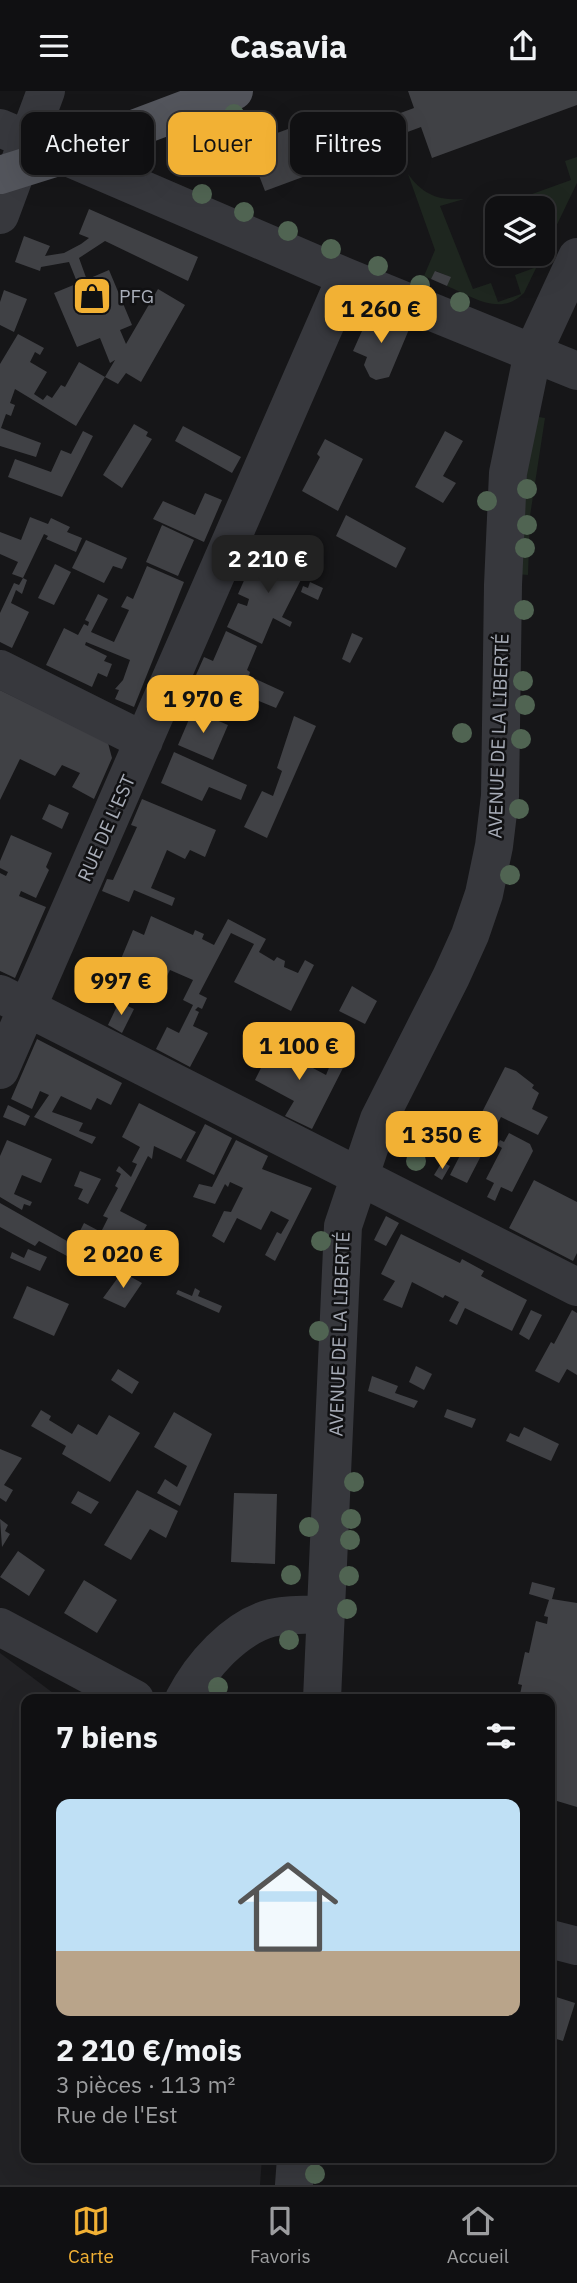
<!DOCTYPE html>
<html lang="fr">
<head>
<meta charset="utf-8">
<style>
	body { margin:0; font-family:"IBM Plex Sans",sans-serif; background:#19191b; color:#f1f3f6; height:100vh; display:flex; flex-direction:column; font-size:26px; white-space:nowrap }
	* { box-sizing:border-box; margin:0 }
	p { font-size:23px; color:#9c9d9f }
	.icon { flex:none; width:38px; height:38px; fill:none; stroke:currentColor; stroke-width:2; stroke-linecap:round; stroke-linejoin:round }
	.map { position:relative; flex:1; overflow:hidden }
	.panel { position:absolute; left:21px; top:1603px; width:534px; height:469px; display:flex; flex-direction:column; background:#101012; border-radius:14px; box-shadow:0 7px 28px #0002,0 0 0 2px #303032 }
	.panel>* { flex:none }
	.top-card { position:absolute; left:21px; top:21px; width:536px; height:63px; display:flex; gap:14px }
	.tools { position:absolute; left:485px; top:105px; display:grid; gap:14px }
	.tools a { display:grid; place-items:center; width:70px; height:70px; border-radius:14px; background:#101012; box-shadow:0 7px 28px #0002,0 0 0 2px #303032; font-size:35px }
	.price { position:absolute; translate:-50% -60px; padding:0 16px; border-radius:14px; background:#f2b134; color:#111; font-size:23px; line-height:46px; filter:drop-shadow(0 2px 4px #0008) }
	.price::after { content:''; position:absolute; left:50%; top:42px; width:21px; height:16px; margin-left:-10px; background:inherit; clip-path:polygon(0 0,100% 0,50% 100%) }
	.price.current { background:#222; color:#fff }
	ul { padding:0; list-style:none }
	li { display:grid; align-content:center; gap:14px; height:371px; padding:0 35px }
	li span { display:grid; place-items:center; height:217px; border-radius:14px; color:#555 }
	li>.icon { margin-inline-start:auto }
	span .icon { width:126px; height:126px; fill:#fffc; stroke-width:1 }
	li b { font-size:30px }
	h2 { display:flex; justify-content:space-between; align-items:center; height:84px; padding:0 35px; font-size:30px }
	.tag { padding:0 24px; border-radius:14px; background:#101012; box-shadow:0 7px 28px #0002,0 0 0 2px #303032; font-size:24px; line-height:63px }
	.tag.current { background:#f2b134; color:#111 }
	header { display:flex; justify-content:space-between; align-items:center; height:91px; padding:0 35px; background:#101012; font-size:32px; font-weight:700 }
	.tabs { display:flex; justify-content:space-around; align-items:center; height:98px; border-top:2px solid #303032; background:#101012; font-size:19px; color:#9c9d9f }
	.tabs a { display:grid; justify-items:center; gap:4px }
	.tabs .current { color:#f2b134 }
	.map>svg:first-child { display:block }
	.built { fill:#222225 }
	.green { fill:#1e261f }
	.building { fill:#404145 }
	.lines { fill:none; stroke-linecap:round; stroke-linejoin:round }
	.minor { stroke:#37383d; stroke-width:38 }
	.major { stroke:#53555c; stroke-width:38 }
	.tree { fill:#506452 }
	.labels { text-anchor:middle; stroke-width:5; stroke-linejoin:round; paint-order:stroke }
	.poi-label { font-size:19px; fill:#a8adb8; stroke:#111113; text-anchor:start }
	.street-label { font-size:19px; fill:#a8adb8; stroke:#111113 }
</style>
</head>
<body>
<header><svg class="icon" aria-label="menu" viewBox="0 0 24 24"><path d="M4 6h16M4 12h16M4 18h16"/></svg>Casavia<svg class="icon" aria-label="share" viewBox="0 0 24 24"><path d="M12 15V3M7 8l5-5 5 5M5 13v7h14v-7"/></svg></header>
<div class="map">
<svg width="577" height="2094" viewBox="0 0 577 2094">
	<rect width="100%" height="100%" fill="#161618"/>
	<!-- built -->
	<path class="built" d="M0,1562L61,1608H26V2067H262L260,2094H0Z"/>
	<!-- green -->
	<path class="green" d="M577,66V92L524,202C500,226 473,206 447,195L450,186L436,180L431,188L424,185L435,159L408,83C423,104 439,110 464,108L440,115L473,198L491,192L498,211L521,203L515,184L534,177L528,163H542V117H512L510,111L571,89L565,70Z
		M533,325L545,327L530,425L528,484L516,483Z"/>
	<!-- building -->
	<path class="building" d="M408,0H577V14L432,67L421,36L394,46L387,27L414,17Z
		M329,23L346,70L265,100L247,53Z
		M89,118L198,166L188,190L105,150L79,167L88,192V188L109,179L132,234L120,239L126,253L158,198L185,214L141,291L126,282L118,293L105,286L115,269L110,272L100,247L77,256L54,202L76,193L79,196L69,171L41,176L40,180L15,171L24,145L50,155L45,165L64,162L81,153L89,147L79,143Z
		M435,180L451,186L447,195L431,188Z
		M4,199L27,208L14,241L0,234V211Z
		M371,220L410,236L389,286L376,289L370,286L364,274L367,266L353,260Z
		M18,243L44,257L40,264L35,261L30,271L47,281L34,303L43,309L47,304L52,307L61,294L65,296L79,271L105,286L76,335L15,298L10,312L15,314L11,325L6,323L1,337L41,352L36,366L0,355V273Z
		M134,333L148,341L146,345L152,348L122,397L103,384Z
		M183,335L241,366L232,382L175,350Z
		M83,340L93,345L62,406L8,386L15,368L51,381L61,359L71,363Z
		M445,340L463,350L443,385L456,392L443,412L415,396Z
		M325,348L363,368L338,420L302,400L320,366L317,363Z
		M205,402L222,409L204,451L153,428L163,410L195,424Z
		M346,424L406,457L396,477L336,445Z
		M30,426L48,433L51,427L70,436L67,441L82,447L76,461L46,448L48,445L44,443L23,487L12,483L18,471L0,463V441L21,449Z
		M162,434L194,449L178,485L146,471Z
		M86,449L127,467L122,478L113,475L104,492L72,477Z
		M273,454L310,471L282,526L292,531L290,536L273,527L262,553L227,536L238,512L247,515L249,508L238,503L246,485L253,488L256,481L261,482Z
		M55,473L71,481L54,514L38,507Z
		M147,475L184,491L134,616L115,608L119,599L115,598L123,589L130,569L86,551L85,554L107,565L104,570L112,573L107,586L98,582L92,596L46,574L64,537L78,544L84,533L88,535L89,531L85,529L98,503L108,508L91,541L114,551L129,519L121,516L127,505L133,508Z
		M23,487L27,489L22,503L16,499L11,512L29,521L12,557L0,551V522L14,492L19,494Z
		M310,491L323,497L318,509L301,501L303,495L308,497Z
		M226,540L257,555L247,579L250,581L249,585L284,601L276,617L196,584L204,566L213,570Z
		M352,542L363,547L350,572L342,568Z
		M0,599L108,652L112,667L94,708L72,696L80,682L62,674L55,685L20,668L0,709Z
		M193,619L228,634L213,669L178,654Z
		M294,625L316,635L267,747L244,736L262,700L273,705L282,680L277,677Z
		M174,661L247,694L241,709L209,696L202,710L161,692Z
		M142,708L216,739L205,766L190,759L185,768L167,759L151,797L175,807L172,815L134,799L129,811L102,800L107,788L113,789L137,736L131,734Z
		M49,713L69,722L62,738L42,728Z
		M11,744L52,762L46,776L49,779L36,807L21,800L19,805L46,816L15,887L0,880V782L6,785L8,781L0,777V770Z
		M151,825L193,844L195,839L204,843L202,848L214,854L228,828L266,848L259,861L274,870L277,866L285,870L284,876L298,882L305,869L314,874L291,920L234,891L254,853L231,842L199,903L207,907L202,918L198,916L195,919L199,921L193,935L208,942L190,976L156,958L167,936L179,942L193,914L183,909L193,889L170,879L160,899L147,894L143,902L133,897L131,901L111,892L133,839L144,844Z
		M352,895L377,910L365,933L339,920Z
		M119,911L134,918L122,942L108,934Z
		M37,948L122,992L111,1014L97,1007L91,1019L61,1005L52,1021L83,1032L79,1040L96,1046L92,1053L34,1026L49,1004L40,1000L32,1018L11,1008Z
		M274,951L285,957L286,953L294,957L292,961L314,971L311,976L326,984L333,967L345,973L312,1038L285,1025L294,1010L255,989Z
		M505,976L516,980L534,994L532,997L539,1002L532,1018L548,1026L538,1044L501,1026L467,1092L450,1084Z
		M139,1012L196,1041L181,1068L154,1055L152,1068L148,1065L120,1120L147,1134L138,1149L144,1153L133,1173L118,1165L121,1161L103,1152L99,1162L75,1150L84,1132L101,1141L108,1127L103,1125L118,1097L115,1095L121,1083L116,1080L119,1075L131,1086L137,1073L132,1071L140,1056L122,1046Z
		M8,1014L30,1025L25,1035L3,1026Z
		M205,1033L232,1047L214,1084L186,1070Z
		M509,1042L530,1053L533,1060L512,1101L501,1096L495,1110L487,1106L494,1092L486,1088L502,1057L497,1054L500,1049L504,1051Z
		M7,1049L52,1068L41,1092L22,1084L14,1103L32,1111L30,1115L24,1113L22,1119L0,1106V1065Z
		M236,1049L268,1065L262,1078L312,1097L275,1170L265,1164L277,1141L281,1143L289,1129L271,1120L261,1139L237,1127L224,1152L212,1145L224,1120L231,1121L243,1097L230,1091L228,1096L225,1093L215,1113L193,1106L199,1093L212,1096Z
		M442,1071L450,1075L442,1089L434,1084Z
		M80,1080L101,1088L88,1113L78,1108L83,1098L74,1095Z
		M534,1089L577,1111V1162L573,1170L509,1137Z
		M0,1112L74,1154L67,1165L39,1150L35,1155L0,1136Z
		M386,1125L399,1132L386,1155L374,1149Z
		M401,1143L460,1172L462,1168L484,1180L481,1185L527,1209L512,1240L465,1217L457,1234L449,1230L459,1211L445,1204L443,1207L412,1191L402,1217L383,1209L395,1190L381,1183Z
		M28,1158L47,1166L40,1180L10,1167L12,1161L24,1167Z
		M122,1181L142,1192L125,1217L103,1207Z
		M27,1195L69,1213L54,1245L13,1227Z
		M195,1197L200,1200L198,1205L222,1215L219,1222L176,1203L178,1199L192,1205Z
		M531,1219L542,1224L529,1249L519,1243Z
		M572,1219L577,1222V1284L567,1278L559,1292L535,1280L551,1251L554,1253Z
		M416,1275L432,1283L424,1299L409,1291Z
		M118,1278L139,1291L132,1303L111,1289Z
		M372,1285L398,1295L395,1302L418,1310L414,1317L368,1300Z
		M447,1318L476,1328L472,1337L444,1326Z
		M41,1319L51,1325L49,1329L72,1343L78,1333L97,1344L109,1324L140,1342L110,1391L62,1363L66,1355L31,1335Z
		M174,1321L212,1343L180,1415L157,1402L165,1388L177,1396L187,1375L154,1356Z
		M524,1336L559,1353L551,1370L506,1350L510,1342L519,1346Z
		M0,1358L22,1367L4,1394L13,1399L6,1411L0,1407Z
		M137,1399L178,1420L166,1447L150,1438L131,1469L104,1454Z
		M78,1400L99,1411L91,1423L71,1412Z
		M234,1402L277,1403L275,1473L231,1471Z
		M0,1428L8,1434L5,1440L10,1443L2,1456Z
		M18,1460L45,1479L29,1505L0,1486Z
		M84,1489L117,1509L97,1542L64,1522Z
		M532,1491L555,1497L552,1508L577,1512V1716L557,1710L553,1725H550V1608H519L522,1594L518,1593L525,1561L529,1562L536,1530L547,1533L548,1526L544,1525L549,1509L529,1503Z
		M550,1904L575,1912L563,1950L550,1946Z"/>
	<g class="lines">
		<!-- minor -->
		<path class="minor" d="M0,37L346,186L577,280
			M0,124L46,0
			M0,578L144,650
			M0,903L577,1196
			M0,979L346,186
			M0,1536L135,1608
			M184,1608C201,1575 234,1537 271,1527C288,1523 309,1524 326,1523
			M322,1608L343,1135L379,1028L451,886L470,844L484,803L494,755L500,705L503,494L508,382L533,261L577,166
			M550,1848L577,1855
			M294,2094L296,2067"/>
		<!-- major -->
		<path class="major" d="M0,84L67,63L234,0"/>
	</g>
	<!-- trees -->
	<g class="tree">
		<circle cx="234" cy="23" r="10"/>
		<circle cx="144" cy="55" r="10"/>
		<circle cx="202" cy="103" r="10"/>
		<circle cx="244" cy="121" r="10"/>
		<circle cx="288" cy="140" r="10"/>
		<circle cx="331" cy="158" r="10"/>
		<circle cx="378" cy="175" r="10"/>
		<circle cx="420" cy="194" r="10"/>
		<circle cx="460" cy="211" r="10"/>
		<circle cx="527" cy="398" r="10"/>
		<circle cx="487" cy="410" r="10"/>
		<circle cx="527" cy="434" r="10"/>
		<circle cx="525" cy="457" r="10"/>
		<circle cx="524" cy="519" r="10"/>
		<circle cx="523" cy="590" r="10"/>
		<circle cx="525" cy="614" r="10"/>
		<circle cx="462" cy="642" r="10"/>
		<circle cx="521" cy="648" r="10"/>
		<circle cx="519" cy="718" r="10"/>
		<circle cx="510" cy="784" r="10"/>
		<circle cx="416" cy="1070" r="10"/>
		<circle cx="321" cy="1150" r="10"/>
		<circle cx="319" cy="1240" r="10"/>
		<circle cx="354" cy="1391" r="10"/>
		<circle cx="351" cy="1428" r="10"/>
		<circle cx="309" cy="1436" r="10"/>
		<circle cx="350" cy="1449" r="10"/>
		<circle cx="291" cy="1484" r="10"/>
		<circle cx="349" cy="1485" r="10"/>
		<circle cx="347" cy="1518" r="10"/>
		<circle cx="289" cy="1549" r="10"/>
		<circle cx="218" cy="1596" r="10"/>
		<circle cx="315" cy="2083" r="10"/>
	</g>
	<!-- icons -->
	<defs>
		<g id="shop-square" transform="scale(2.0125)"><rect x="-9" y="-9" width="18" height="18" rx="4" fill="#f2b134" stroke="#111113"/><path d="M-5-2.5h2.3a2.7 3.5 0 0 1 5.4 0H5L5.5 6h-11ZM-1.5-2.5h3a1.5 2.3 0 0 0-3 0Z" fill="#111"/></g>
	</defs>
	<g fill-rule="evenodd">
		<use href="#shop-square" x="92" y="205"/>
	</g>
	<g class="labels">
		<!-- poi labels -->
		<g class="poi-label">
			<text x="119" y="212">PFG</text>
		</g>
		<!-- street labels -->
		<g class="street-label">
			<text transform="translate(498 645) rotate(-88)" y="7">AVENUE DE LA LIBERTÉ</text>
			<text transform="translate(106 737) rotate(-66)" y="7">RUE DE L'EST</text>
			<text transform="translate(339 1243) rotate(-88)" y="7">AVENUE DE LA LIBERTÉ</text>
		</g>
	</g>
</svg>
<div class="tools">
<a><svg class="icon" aria-label="layers" viewBox="0 0 24 24"><path d="M12 4l9 5-9 5-9-5zM3 14l9 5 9-5"/></svg></a>
</div>
<b class="price" style="left:381px;top:254px">1 260 €</b>
<b class="price current" style="left:268px;top:504px">2 210 €</b>
<b class="price" style="left:203px;top:644px">1 970 €</b>
<b class="price" style="left:121px;top:926px">997 €</b>
<b class="price" style="left:299px;top:991px">1 100 €</b>
<b class="price" style="left:442px;top:1080px">1 350 €</b>
<b class="price" style="left:123px;top:1199px">2 020 €</b>
<div class="top-card">
<a class="tag">Acheter</a>
<a class="tag current">Louer</a>
<a class="tag">Filtres</a>
</div>
<section class="panel">
<h2>7 biens<svg class="icon" aria-label="filters" viewBox="0 0 24 24"><path d="M4 7h16M4 17h16"/><circle cx="9" cy="7" r="2"/><circle cx="15" cy="17" r="2"/></svg></h2>
<ul>
<li><span style="background:linear-gradient(#bfe0f5 70%,#b9a48a 0)"><svg class="icon" aria-label="home" viewBox="0 0 24 24"><path d="M3 11l9-7 9 7M6 9v11h12V9"/></svg></span><div><b>2 210 €/mois</b><p>3 pièces · 113 m²</p><p>Rue de l'Est</p></div></li>
</ul>
</section>
</div>
<nav class="tabs">
<a class="current"><svg class="icon" aria-label="map" viewBox="0 0 24 24"><path d="M3 6l6-2 6 2 6-2v14l-6 2-6-2-6 2zM9 4v14M15 6v14"/></svg>Carte</a>
<a><svg class="icon" aria-label="saved" viewBox="0 0 24 24"><path d="M7 4h10v16l-5-4-5 4z"/></svg>Favoris</a>
<a><svg class="icon" aria-label="home" viewBox="0 0 24 24"><path d="M3 11l9-7 9 7M6 9v11h12V9"/></svg>Accueil</a>
</nav>
</body>
</html>
